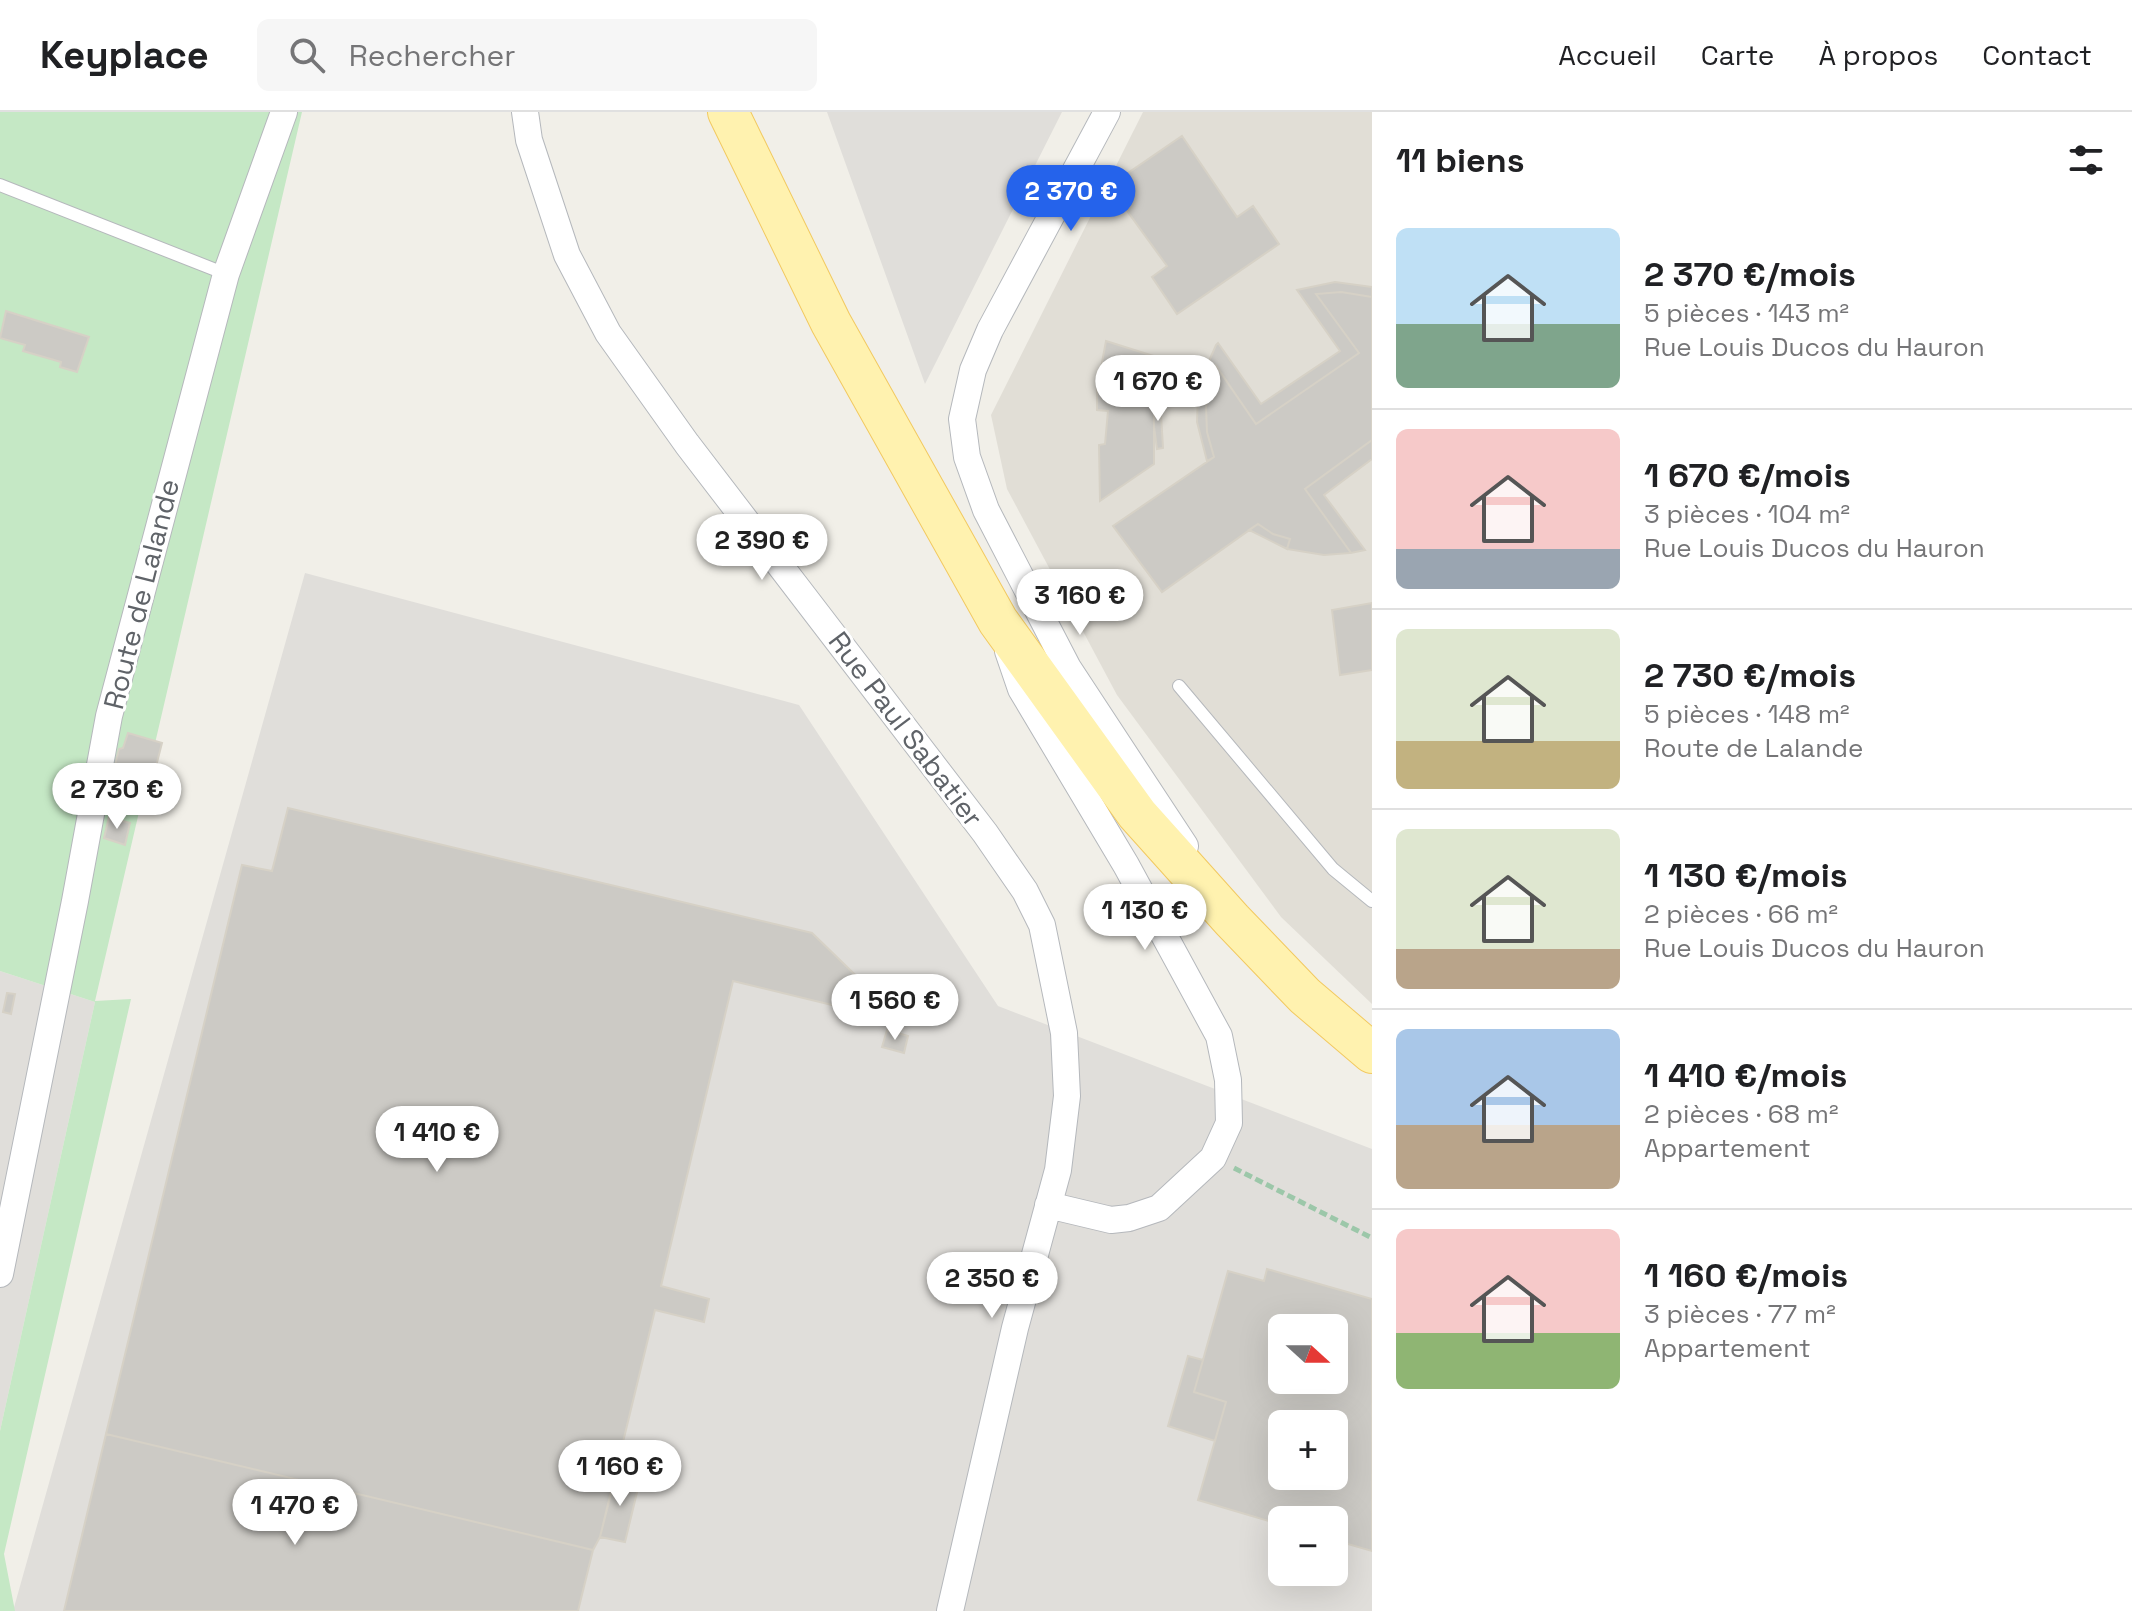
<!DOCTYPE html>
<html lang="fr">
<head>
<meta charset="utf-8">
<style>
	body { margin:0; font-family:"Space Grotesk",sans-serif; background:#f6f6f6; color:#202124; height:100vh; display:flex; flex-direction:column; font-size:30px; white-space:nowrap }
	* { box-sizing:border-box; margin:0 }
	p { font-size:26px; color:#757577 }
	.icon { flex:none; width:44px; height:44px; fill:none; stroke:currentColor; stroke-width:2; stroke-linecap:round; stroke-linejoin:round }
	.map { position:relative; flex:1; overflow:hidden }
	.side { display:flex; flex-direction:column; background:#fff; width:760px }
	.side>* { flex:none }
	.needle { width:52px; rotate:111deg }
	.tools { position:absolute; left:1268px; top:1202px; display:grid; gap:16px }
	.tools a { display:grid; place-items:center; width:80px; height:80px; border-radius:12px; background:#fff; box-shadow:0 8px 32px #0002; font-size:40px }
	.price { position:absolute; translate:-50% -68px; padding:0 18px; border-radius:28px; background:#fff; color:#222; font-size:26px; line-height:52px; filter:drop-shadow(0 2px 4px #0008) }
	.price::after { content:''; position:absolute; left:50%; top:48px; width:24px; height:18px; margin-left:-12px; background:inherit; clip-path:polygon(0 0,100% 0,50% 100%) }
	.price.active { background:#2563eb; color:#fff }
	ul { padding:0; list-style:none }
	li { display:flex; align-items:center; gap:24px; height:200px; padding:0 24px }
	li+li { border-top:2px solid #e0e0e0 }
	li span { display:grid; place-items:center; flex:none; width:224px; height:160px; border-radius:12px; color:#555 }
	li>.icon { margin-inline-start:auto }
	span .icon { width:96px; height:96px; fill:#fffc; stroke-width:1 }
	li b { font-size:34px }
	h2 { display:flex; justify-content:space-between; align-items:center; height:96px; padding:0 24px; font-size:34px }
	header { display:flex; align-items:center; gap:48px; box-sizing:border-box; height:112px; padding:0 40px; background:#fff; border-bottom:2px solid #e0e0e0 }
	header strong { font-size:38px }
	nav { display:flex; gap:44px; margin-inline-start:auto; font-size:28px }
	.search { width:560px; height:72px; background:#f6f6f6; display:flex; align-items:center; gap:20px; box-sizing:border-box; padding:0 28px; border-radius:12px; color:#757577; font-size:30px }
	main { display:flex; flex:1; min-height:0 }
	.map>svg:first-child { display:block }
	.industrial { fill:#e0deda; fill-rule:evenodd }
	.education { fill:#e1ded6 }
	.green { fill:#c5e8c5 }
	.building { fill:#cccac5; stroke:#d6d1c6; stroke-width:2; fill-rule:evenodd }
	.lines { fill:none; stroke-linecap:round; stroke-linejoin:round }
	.lane-casing { stroke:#b5b8bc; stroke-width:14 }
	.street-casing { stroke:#b5b8bc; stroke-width:28 }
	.primary-casing { stroke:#f2c960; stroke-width:42 }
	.path { stroke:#9cc7a9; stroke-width:5; stroke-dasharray:8 4; stroke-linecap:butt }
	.lane { stroke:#fff; stroke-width:12 }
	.street { stroke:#fff; stroke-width:26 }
	.primary { stroke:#fff2af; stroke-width:40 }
	.labels { text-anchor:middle; stroke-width:6; stroke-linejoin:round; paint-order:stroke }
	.street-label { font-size:28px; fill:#5f6368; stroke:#fff }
</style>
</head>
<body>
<header>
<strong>Keyplace</strong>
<div class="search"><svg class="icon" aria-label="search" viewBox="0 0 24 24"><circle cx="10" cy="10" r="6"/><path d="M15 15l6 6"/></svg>Rechercher</div>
<nav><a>Accueil</a><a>Carte</a><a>À propos</a><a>Contact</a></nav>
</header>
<main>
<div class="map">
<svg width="1372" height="1499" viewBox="0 0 1372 1499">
	<rect width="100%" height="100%" fill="#f1efe8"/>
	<!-- industrial -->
	<path class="industrial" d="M827,0H1062L925,272Z
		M305,461L799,593L998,894L1372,1037V1499H13ZM1282,1216H1334V1268H1282ZM1282,1312H1334V1364H1282ZM1282,1408H1334V1460H1282Z
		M0,859L95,890L0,1319Z"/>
	<!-- education -->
	<path class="education" d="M1143,0H1372V892L1281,805L1117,583L1007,377L991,303Z"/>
	<!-- green -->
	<path class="green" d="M0,0H302L95,889L131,887L4,1442L15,1499H0V1319L95,890L0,859Z"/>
	<!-- building -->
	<path class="building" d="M1182,24L1237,105L1253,94L1279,132L1177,202L1152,165L1167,154L1109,74Z
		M1335,170L1372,175V185L1341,180L1316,182L1359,241L1256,312L1216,254L1210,270L1206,295L1207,320L1214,345L1207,349L1197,310L1198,284L1205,258L1216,233L1218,231L1261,292L1340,239L1297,178Z
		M1341,180L1372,185V328L1305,377L1351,441L1324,443L1287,437L1290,427L1273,422L1258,412L1162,480L1113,414L1214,345L1207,320L1206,295L1210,270L1216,254L1256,312L1359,241L1316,182Z
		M6,199L89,225L77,260L60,255L61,250L23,239L25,233L0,226Z
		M1106,229L1163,247L1154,287V352L1100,389L1099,333L1105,332L1108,299L1097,298V277Z
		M1154,284L1160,285L1163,336L1157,337L1154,315Z
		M1372,328V347L1324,383L1365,438L1351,441L1305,377Z
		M1258,412L1273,422L1290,427L1287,437L1249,418Z
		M1372,491V558L1340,563L1332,498Z
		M128,621L162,631L153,666L115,653L119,637L123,636Z
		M288,696L812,821L871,878L865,901L733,869L661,1174L709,1187L704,1210L655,1198L600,1425L593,1438L106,1322L242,753L272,759Z
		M109,705L130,711L125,733L104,726Z
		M7,881L15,882L11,902L3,900Z
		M887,918L908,924L904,941L882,935Z
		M1267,1157L1372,1187V1439L1334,1428V1408H1282V1413L1198,1388L1226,1290L1194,1280L1228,1159L1264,1169ZM1282,1216H1334V1268H1282ZM1282,1312H1334V1364H1282Z
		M1188,1244L1203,1248L1194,1280L1226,1290L1215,1329L1168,1314Z
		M106,1322L593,1438L578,1499H64Z
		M616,1362L640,1368L625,1430L600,1425Z"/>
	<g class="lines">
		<!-- lane casing -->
		<g class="lane-casing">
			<path id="lane" d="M0,73L226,162
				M1179,574L1333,757L1372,789"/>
		</g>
		<!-- street casing -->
		<g class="street-casing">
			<path id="street" d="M525,0L529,28L567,143L608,221L687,332L985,721L1025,779L1042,813L1064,921L1067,984L1058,1058L1015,1216L950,1499
				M1107,0L990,218L973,258L962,307L967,345L986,398L1068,556L1185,734
				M1008,539L1021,577L1126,753L1219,924L1228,968L1229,1011L1213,1046L1159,1096L1129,1106L1111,1108L1048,1093
				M0,1162L75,789L109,604L226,162L284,0"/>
		</g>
		<!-- primary casing -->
		<g class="primary-casing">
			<path id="primary" d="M728,0L831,211L998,509L1137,702L1232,808L1305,884L1372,941"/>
		</g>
		<!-- path -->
		<path class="path" d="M1234,1056L1372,1126"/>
		<!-- lane -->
		<use href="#lane" class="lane"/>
		<!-- street -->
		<use href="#street" class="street"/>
		<!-- primary -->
		<use href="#primary" class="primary"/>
	</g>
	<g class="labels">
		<!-- street labels -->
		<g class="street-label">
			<text transform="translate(141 482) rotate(-76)" y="10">Route de Lalande</text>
			<text transform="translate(906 617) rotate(53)" y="10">Rue Paul Sabatier</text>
		</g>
	</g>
</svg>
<div class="tools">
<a><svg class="needle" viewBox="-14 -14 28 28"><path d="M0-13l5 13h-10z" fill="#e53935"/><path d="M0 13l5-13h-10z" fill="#757577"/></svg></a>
<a>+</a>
<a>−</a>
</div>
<b class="price active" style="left:1071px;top:121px">2 370 €</b>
<b class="price" style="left:1158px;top:311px">1 670 €</b>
<b class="price" style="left:762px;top:470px">2 390 €</b>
<b class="price" style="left:1080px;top:525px">3 160 €</b>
<b class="price" style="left:117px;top:719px">2 730 €</b>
<b class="price" style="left:1145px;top:840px">1 130 €</b>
<b class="price" style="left:895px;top:930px">1 560 €</b>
<b class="price" style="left:437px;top:1062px">1 410 €</b>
<b class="price" style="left:992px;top:1208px">2 350 €</b>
<b class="price" style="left:620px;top:1396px">1 160 €</b>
<b class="price" style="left:295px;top:1435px">1 470 €</b>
</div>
<section class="side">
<h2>11 biens<svg class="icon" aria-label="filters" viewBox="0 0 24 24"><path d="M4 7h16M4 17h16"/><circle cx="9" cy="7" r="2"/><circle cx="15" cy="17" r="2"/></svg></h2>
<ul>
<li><span style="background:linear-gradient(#bfe0f5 60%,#7fa58c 0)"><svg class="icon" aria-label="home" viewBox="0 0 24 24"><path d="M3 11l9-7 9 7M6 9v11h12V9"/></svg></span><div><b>2 370 €/mois</b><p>5 pièces · 143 m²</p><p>Rue Louis Ducos du Hauron</p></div></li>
<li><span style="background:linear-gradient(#f6c9c9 75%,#9aa5b1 0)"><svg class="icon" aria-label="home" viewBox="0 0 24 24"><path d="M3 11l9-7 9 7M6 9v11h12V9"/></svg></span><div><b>1 670 €/mois</b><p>3 pièces · 104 m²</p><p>Rue Louis Ducos du Hauron</p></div></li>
<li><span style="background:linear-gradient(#dfe7d0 70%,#c2b280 0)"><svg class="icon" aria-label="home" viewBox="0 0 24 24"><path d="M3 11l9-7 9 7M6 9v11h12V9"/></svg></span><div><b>2 730 €/mois</b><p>5 pièces · 148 m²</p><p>Route de Lalande</p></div></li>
<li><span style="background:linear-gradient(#dfe7d0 75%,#b9a48a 0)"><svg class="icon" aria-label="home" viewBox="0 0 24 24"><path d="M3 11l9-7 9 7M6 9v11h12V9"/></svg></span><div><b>1 130 €/mois</b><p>2 pièces · 66 m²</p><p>Rue Louis Ducos du Hauron</p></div></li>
<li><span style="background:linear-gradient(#a9c7e8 60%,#b9a48a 0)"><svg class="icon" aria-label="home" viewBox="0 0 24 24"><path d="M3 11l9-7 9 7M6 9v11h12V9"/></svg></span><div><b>1 410 €/mois</b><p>2 pièces · 68 m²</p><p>Appartement</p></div></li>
<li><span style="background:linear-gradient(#f6c9c9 65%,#8fb573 0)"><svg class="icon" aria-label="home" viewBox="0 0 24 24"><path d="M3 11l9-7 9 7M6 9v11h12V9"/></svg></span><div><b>1 160 €/mois</b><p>3 pièces · 77 m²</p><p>Appartement</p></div></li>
</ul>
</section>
</main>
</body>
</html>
